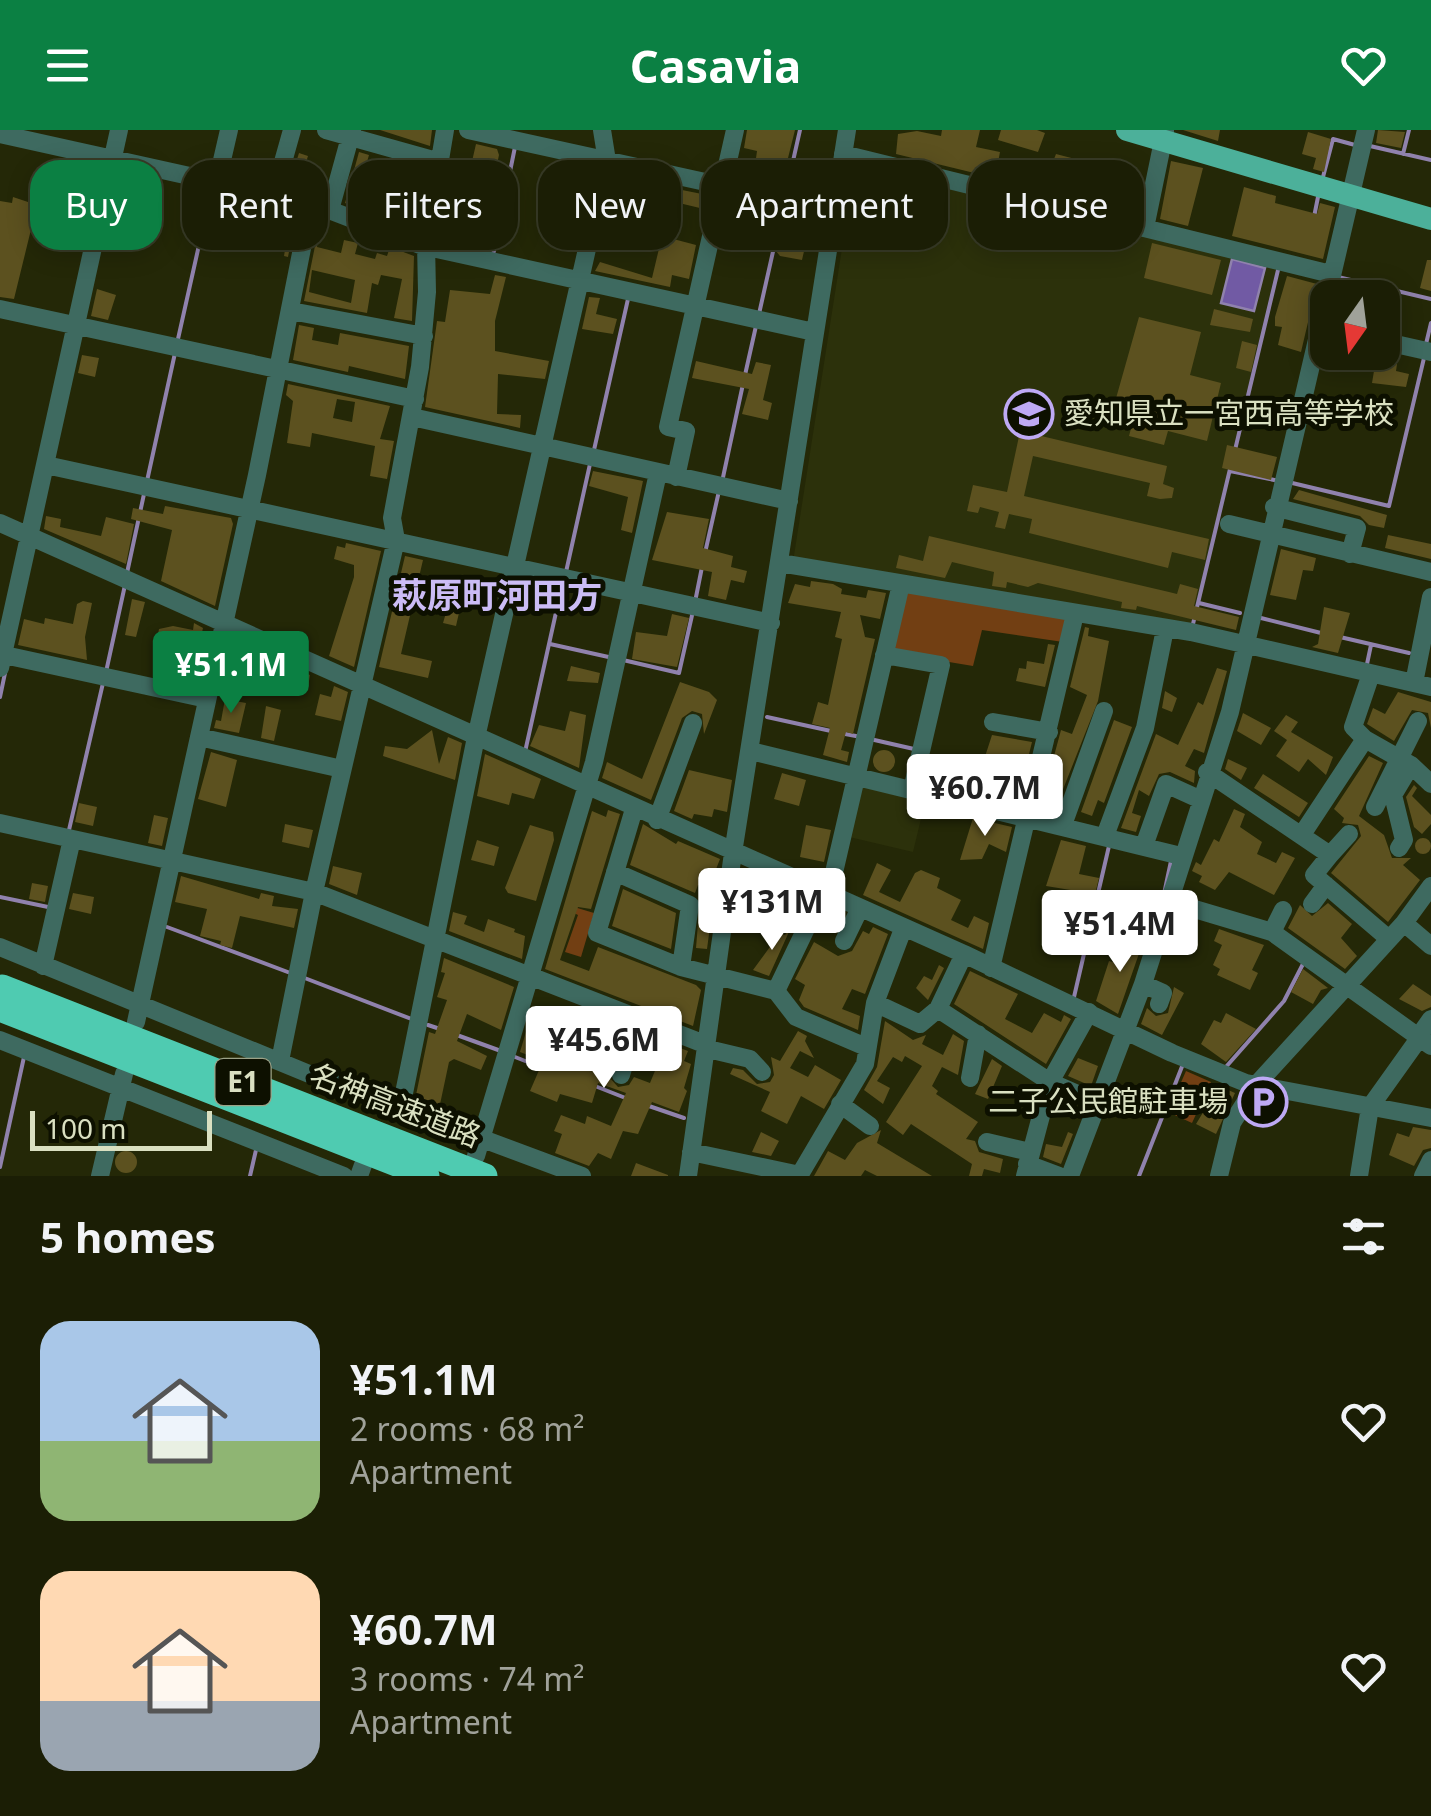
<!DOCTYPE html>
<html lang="en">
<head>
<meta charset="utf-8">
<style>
	body { margin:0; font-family:"Noto Sans","Noto Sans JP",sans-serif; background:#24270f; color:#f1f3f6; height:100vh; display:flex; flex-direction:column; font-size:38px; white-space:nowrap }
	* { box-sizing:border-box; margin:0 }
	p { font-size:32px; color:#a0a29a }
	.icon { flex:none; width:55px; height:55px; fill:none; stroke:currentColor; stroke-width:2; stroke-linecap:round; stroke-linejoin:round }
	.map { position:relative; height:1046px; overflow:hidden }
	.details { display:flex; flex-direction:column; background:#1b1e05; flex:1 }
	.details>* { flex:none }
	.hud { position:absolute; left:30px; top:30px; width:1372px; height:90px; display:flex; gap:20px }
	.needle { width:65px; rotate:194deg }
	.fabs { position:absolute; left:1310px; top:150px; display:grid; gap:20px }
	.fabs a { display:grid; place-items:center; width:90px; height:90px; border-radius:20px; background:#1b1e05; box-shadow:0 5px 25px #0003,0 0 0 2px #393c27; font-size:50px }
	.scale { position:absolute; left:30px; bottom:25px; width:182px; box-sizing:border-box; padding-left:10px; border:5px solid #dae0c1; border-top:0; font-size:28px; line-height:35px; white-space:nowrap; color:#dae0c1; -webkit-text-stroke:8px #0d1000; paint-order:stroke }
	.price { position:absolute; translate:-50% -85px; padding:0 22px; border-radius:10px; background:#fff; color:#222; font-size:32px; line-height:65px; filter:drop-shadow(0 2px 5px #0008) }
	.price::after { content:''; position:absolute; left:50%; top:60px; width:30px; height:22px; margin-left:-15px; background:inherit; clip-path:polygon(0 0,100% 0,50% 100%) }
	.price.on { background:#0b8043; color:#fff }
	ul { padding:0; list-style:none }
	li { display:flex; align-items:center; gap:30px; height:250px; padding:0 40px }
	li span { display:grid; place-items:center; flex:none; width:280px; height:200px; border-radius:30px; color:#555 }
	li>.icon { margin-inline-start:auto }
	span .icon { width:120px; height:120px; fill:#fffc; stroke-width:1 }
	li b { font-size:42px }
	h2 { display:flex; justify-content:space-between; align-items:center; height:120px; padding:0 40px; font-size:42px }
	.tag { padding:0 35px; border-radius:30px; background:#1b1e05; box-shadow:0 5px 25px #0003,0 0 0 2px #393c27; font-size:35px; line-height:90px }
	.tag.on { background:#0b8043; color:#fff }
	header { display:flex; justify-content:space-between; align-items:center; height:130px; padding:0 40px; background:#0b8043; color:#fff; font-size:45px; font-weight:700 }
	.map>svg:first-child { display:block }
	.built { fill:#2c310b }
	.green { fill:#723f13 }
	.water { fill:#715aa4; stroke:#9082ad; stroke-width:2.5 }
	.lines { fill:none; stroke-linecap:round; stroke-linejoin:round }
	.stream { stroke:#9082ad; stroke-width:4 }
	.building { fill:#5c511f; fill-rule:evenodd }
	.minor { stroke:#3e6a60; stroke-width:18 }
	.major { stroke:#4cb09a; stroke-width:22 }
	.highway-bridge { stroke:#4fcbb1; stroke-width:25 }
	.labels { text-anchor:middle; stroke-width:10; stroke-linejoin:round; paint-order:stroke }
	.shield { fill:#0d1000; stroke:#9ca287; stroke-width:2.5 }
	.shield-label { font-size:28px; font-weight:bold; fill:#dae0c1 }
	.poi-label { font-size:30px; fill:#dae0c1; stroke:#0d1000; text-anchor:start }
	.street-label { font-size:30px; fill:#dae0c1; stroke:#0d1000 }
	.quarter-label { font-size:35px; font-weight:bold; fill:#cbbcf5; stroke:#0d1000 }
</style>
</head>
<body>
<header><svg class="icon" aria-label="menu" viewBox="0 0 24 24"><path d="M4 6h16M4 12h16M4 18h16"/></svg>Casavia<svg class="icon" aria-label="heart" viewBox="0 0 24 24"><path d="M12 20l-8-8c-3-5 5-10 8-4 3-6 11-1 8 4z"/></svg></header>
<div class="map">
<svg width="1431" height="1046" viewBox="0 0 1431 1046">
	<rect width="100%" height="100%" fill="#242807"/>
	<!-- built -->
	<path class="built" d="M855,35L1277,135L1191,498L793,432Z
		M857,650L926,668L913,722L845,706Z"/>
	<!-- green -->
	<path class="green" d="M905,460L1068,489L1063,512L982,500L973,536L889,522Z
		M574,777L594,783L581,827L565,822L578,785L572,782Z
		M1186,941L1211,952L1192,993L1168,982Z"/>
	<!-- water -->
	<path class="water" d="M1232,129L1265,138L1254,181L1221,173Z"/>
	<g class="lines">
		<!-- stream -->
		<path class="stream" d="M1370,16L1431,30
			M1403,24L1409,0
			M1323,47L1333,9L1355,15
			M786,62L800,0
			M1314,87L1318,67
			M493,125L515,17
			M1338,147L1431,169
			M759,184L783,77
			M178,209L212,57
			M1426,214L1431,193
			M745,245L756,196
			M594,320L628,169
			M1235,320L1278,140
			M1230,341L1279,351
			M147,351L175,223
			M722,352L743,254
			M1288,352L1389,376L1424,228
			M705,423L719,361
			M566,442L590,334
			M127,443L144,364
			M695,472L702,437
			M1199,473L1240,483
			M1261,488L1321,503
			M1193,494L1230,339
			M1340,507L1409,523
			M550,514L613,528
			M623,530L679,543L693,481
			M1367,534L1371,515
			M106,542L125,455
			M0,567L5,543
			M767,587L831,601
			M840,603L861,607
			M870,609L914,619
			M525,622L563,451
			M69,700L103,553
			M1164,764L1171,731
			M0,767L48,777
			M167,797L293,844
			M302,847L414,890
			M1074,867L1109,716
			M428,895L440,899
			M454,904L501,921
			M510,925L543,938
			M1225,938L1284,871L1305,830
			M595,956L628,969
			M646,975L684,988
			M0,1037L24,927
			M250,1046L256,1020
			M1139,1046L1183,934"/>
	</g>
	<!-- building -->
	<path class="building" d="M380,0H432L430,16Z
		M747,0H795L781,56L753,50L757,21L744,18Z
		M942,0H980L976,17L1000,22L995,48L896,24L898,4L917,1L941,6Z
		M1001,0H1037L1045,3L1038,22L998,10Z
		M1183,0H1220L1218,11Z
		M1378,0L1405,2L1401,18L1376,13Z
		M1308,2L1331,9L1324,42L1313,39L1316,28L1302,24Z
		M476,14L497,19L499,25L492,58L498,59L495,75L488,102L481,100L478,115L440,107L458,38L470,40Z
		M359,22L369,25L365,39L384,45L377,70L400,76L407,46L384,39L387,30L425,41L416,100L345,73Z
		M299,23L308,26L298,57L289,55Z
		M1056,24L1083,31L1080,59L1137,73L1135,83L1042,60Z
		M1171,31L1203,38L1188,96L1160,89Z
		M249,34L268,38L265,50L232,43L233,37L248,40Z
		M1244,57L1276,66L1275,73L1317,84L1320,73L1335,77L1323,129L1232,106Z
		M682,60L707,65L704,79L679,73Z
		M13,67L37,75L14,169L0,167V71L12,73Z
		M273,78L296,86L288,127L284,126L288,102L269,97Z
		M320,91L317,117L341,123L344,110L358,113L355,124L375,129L377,123L387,126L390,117L414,126L412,191L394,188L402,149L381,145L378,155L372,153L367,183L304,171ZM312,140L355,150L351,173L309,162Z
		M662,106L696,115L689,149L672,145L670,157L595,141L600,132L652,148Z
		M778,111L805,117L802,130L780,126L776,121Z
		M1152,113L1221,130L1212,165L1144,148Z
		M1427,130H1431V161L1420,158Z
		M495,145L506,147L495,191V221L549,231L545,249L498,244L497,284L521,285L520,298L425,277L437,191L445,192L450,160L490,164Z
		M1287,146L1317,154L1301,222L1278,215L1282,197L1275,196V187Z
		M97,159L116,165L108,190L91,186Z
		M589,167L600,168L596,184L617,189L613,204L582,199Z
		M1214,179L1253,189L1250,202L1210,195Z
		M1139,187L1201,202L1190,245L1221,253L1207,311L1168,301L1164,315L1129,306L1133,291L1111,286Z
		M299,195L314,198L312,210L338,215L340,203L409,216L405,249L349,236L348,242L293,230Z
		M1242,211L1257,215L1251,242L1236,238Z
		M82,225L99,228L95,247L78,243Z
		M1376,229L1397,234L1396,241L1409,244L1406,257L1372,253Z
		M696,231L752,244L756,232L771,235L763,270L772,273L768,290L742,284L749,259L692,248Z
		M288,254L390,276L380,309L394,311L387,349L370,346L375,316L312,303L310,317L287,313L293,271L286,265ZM337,269L355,272L352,292L333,288Z
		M1021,297L1034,300L1033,304L1167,336L1163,354L1174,358L1172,368L1160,369L1147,366L1150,353L1033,326L1024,366L1209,409L1205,430L1172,422L1168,438L1029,403L1032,389L1009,384L1005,399L995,397L999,382L980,377L978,383L967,381L973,355L1007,362Z
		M1227,315L1277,327L1271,350L1222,338Z
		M593,341L643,351L632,403L621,400L628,367L589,356Z
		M1299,360L1387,385L1384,398L1369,395L1360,386L1293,369Z
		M165,376L231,388L233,394L215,476L161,451L172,400L131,389L133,378L163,384Z
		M667,382L709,389L703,418L733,426L731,437L747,441L744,453L731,450L726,470L708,466L712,442L652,430Z
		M46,386L61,389L60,397L101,406L106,387L134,394L126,434L44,399Z
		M1388,405L1431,414V429L1385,418Z
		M929,406L1169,462L1177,464L1180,454L1198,459L1194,476L1239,487L1236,500L1137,476L1136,480L1121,478L1122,472L1038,453L1028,457L1007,452L1006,458L992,456L994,442L952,432L945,448L896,438L899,425L923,431Z
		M346,413L381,421L354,537L329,526L354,447V435L334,429L337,416L345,418Z
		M1281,419L1316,428L1313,441L1303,440L1296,470L1270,465Z
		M405,426L423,430L401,524L432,531L428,548L379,537Z
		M811,451L833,454L842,459L841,464L866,468L868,460L886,463L880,489L860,485L865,507L875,509L853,604L846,602L841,620L849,622L847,632L823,625L830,598L812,594L818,572L828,575L842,509L835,507L841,482L788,473L795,454L810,457Z
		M453,459L464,461L456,496L443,493Z
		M132,469L145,472L136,507L125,505Z
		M83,471L92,473L85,507L87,530L18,515L24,489L44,494L45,488L73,494L77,474Z
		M1324,477L1350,483L1338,523L1312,517L1318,514Z
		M672,484L689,488L677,537L632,529L636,502L667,506Z
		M194,493L203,498L201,507L208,508L198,554L182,551L188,520L157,510L159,499L173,496L193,500Z
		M1085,497L1089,498L1088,506L1109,511L1098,571L1054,682L1042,679L1058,628L1054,626L1061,600L1072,604L1087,565L1070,557Z
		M1048,514L1055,515L1045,557L1016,551L1019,538L1026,539L1027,531L1044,534Z
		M235,536L263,541L259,557L236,551L232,568L221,566L225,548L232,549Z
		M571,536L600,543L598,553L567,551Z
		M288,537L310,545L308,557L286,553Z
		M1217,538L1227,541L1204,623L1194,619L1185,636L1195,641L1194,653L1170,642L1159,644L1149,666L1139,660L1132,683L1141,686L1136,702L1121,698L1156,604L1178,615L1198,572L1203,575Z
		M680,552L709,562L717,570L704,604L702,584L692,581L682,588L651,670L602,648L607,632L642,649Z
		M334,556L348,562L341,591L315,585L320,564L331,567Z
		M1165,561L1177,568L1172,582L1162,578Z
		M1398,562L1431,572V598L1428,583L1412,580L1394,611L1367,594L1373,578L1385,584Z
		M225,569L246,573L239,603L214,598L216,590L221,591Z
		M266,576L281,580L274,611L261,608Z
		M570,581L586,585L579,638L530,616L539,595L565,601Z
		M1243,583L1271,598L1261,615L1237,601Z
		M1286,585L1298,592L1291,602L1333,627L1326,645L1308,629L1299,642L1276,626L1287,610L1274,601Z
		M1114,590L1132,597L1104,673L1098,670L1092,686L1081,682Z
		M432,600L439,634L448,607L462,613L455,650L383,626L385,616L407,619Z
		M992,605L1032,612L1017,673L974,663H984L987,646L980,642Z
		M873 631a11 11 0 1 1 22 0a11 11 0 1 1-22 0Z
		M211,622L237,630L226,677L198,669Z
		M485,624L541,649L534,669L512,663L509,675L477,666Z
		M1369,626L1383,633L1359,686L1384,705L1392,728H1411L1403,735L1420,750L1388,792L1331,743L1361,706L1358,695L1342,693L1344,688L1334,679Z
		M1228,629L1247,638L1241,650L1225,639Z
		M689,640L732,650L727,682L714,679L712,687L694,684L692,689L674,681Z
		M782,643L806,650L799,676L774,669Z
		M1263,644L1308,673L1299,687L1254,658Z
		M1414,655L1417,658L1412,666L1431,685V694L1422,704L1414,697L1406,667Z
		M79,673L97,677L93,696L75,692Z
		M1234,679L1245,684L1240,697L1262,712L1257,724L1276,733L1282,722L1295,728L1274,765L1229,742L1215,760L1199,752L1202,746L1192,741L1196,732L1201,735L1214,709L1219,712Z
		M608,680L620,684L591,779L578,777L560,830L589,841L598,817L696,855L701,860L693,896L545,839L592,681L606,687Z
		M154,685L168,688L162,716L148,713Z
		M973,688L1012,697L1006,722L989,714L982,729L960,730Z
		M285,694L313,700L309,718L282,712Z
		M643,694L676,714L678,711L720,729L709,757L698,755L695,763L630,735Z
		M530,695L553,702L554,710L536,771L508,763L505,758Z
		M806,695L831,700L824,732L800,727Z
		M1415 716a8 8 0 1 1 16 0a8 8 0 1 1-16 0Z
		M477,710L499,717L494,736L471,730Z
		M1061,710L1086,716L1079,744L1099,748L1095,764L1046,756Z
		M877,733L891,740L879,762L900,772L915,743L921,740L940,748L937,758L961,770L951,790L968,798L974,786L989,793L983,819L863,765Z
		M333,736L362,743L357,765L329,754Z
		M181,746L259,769L261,763L274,766L272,776L298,779L294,798L240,786L232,818L220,815L221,811L200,806L207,779L175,772Z
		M32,753L48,756L45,772L29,769Z
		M701,757L715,760L707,819L696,818Z
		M623,759L676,783L671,819L612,796Z
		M73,763L94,767L91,784L69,779Z
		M1137,770L1150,774L1146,787L1133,783Z
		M1328,773L1352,794L1341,808L1357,826L1345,839L1288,798L1300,775L1312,786Z
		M453,782L467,786L464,794L484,802L488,789L515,799L514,802L525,806L522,829L449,801Z
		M793,793L769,846L753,840L772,814L766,812L770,800L785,805Z
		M873,797L888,804L865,864L852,859L842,879L860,886L858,900L804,877L799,870L805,855L795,849L814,812L838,826L852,821L863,801L869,804Z
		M1219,799L1264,815L1252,840L1258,843L1250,860L1217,845L1220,839L1213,835L1222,815L1214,811Z
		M1129,802L1143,806V812L1118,884L1096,871L1109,831L1119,834Z
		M444,828L514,857L501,900L467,884L457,911L487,926L481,940L454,929L449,932L439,979L415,970L429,902L435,904L447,870L437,867L445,843L441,842Z
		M939,835L944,838L928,870L916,858L924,846L932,850Z
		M1303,839L1328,858L1321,860L1313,874L1291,862Z
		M970,841L1018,864L1005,889L1032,903L1044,883L1061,892L1064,885L1071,889L1046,934L954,874Z
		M1413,854L1431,866V877L1422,881L1399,869Z
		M1174,857L1184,863L1162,905L1141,894L1147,878L1156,886L1168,883Z
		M1226,883L1256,899L1226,932L1201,914L1214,890L1221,893Z
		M575,886L592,890L589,905L572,900Z
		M885,891L913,910L926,905L922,914L943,925L953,904L964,911L958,945L942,937L932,956L938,961L936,964L978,992L966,1009L975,1011L979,1022L1003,1029L1000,1043L984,1039L982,1046H969L972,1034L911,994L903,1005L886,992L922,936L905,926L902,932L893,927L877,951L890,958L883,974L864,960L877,937Z
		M528,895L569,919L597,927L601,918L615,923L609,947L618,957L629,955L634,947L650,953L659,931L640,926L649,906L688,921L684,931L691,934L684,958L687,961L679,982L652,972L638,1004L623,1001L611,1029L598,1023L589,1036L555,1023L562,1004L554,1001L561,985L585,994L587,986L611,996L626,963L598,953L592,973L560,964L557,972L530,961L543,931L520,922Z
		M798,901L807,906L805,911L814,928L800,921L790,938L808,947L815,935L841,950L824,979L801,966L787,994L761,981L770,962L730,944L733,938L743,940L757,954L770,952L774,945L771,927L780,931Z
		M1078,928L1098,936L1091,956L1068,946Z
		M992,929L1002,936L988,969L975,964Z
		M1219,956L1235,963L1216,1004L1196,994Z
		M1413,997L1431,1000V1018L1423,1020L1414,1036L1389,1025L1397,1003L1409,1007Z
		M881,1000L877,1013L932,1046H877L865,1040L861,1046H814L828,1021L845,1030L857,1013Z
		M761,1002L779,1011L771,1026L752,1022Z
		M1068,1002L1073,1004L1061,1034L1043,1027L1046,1014L1062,1017Z
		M115 1032a11 11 0 1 1 22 0a11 11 0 1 1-22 0Z
		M636,1033L668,1045V1046H631Z"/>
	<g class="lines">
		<!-- minor -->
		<path class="minor" d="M326,0L440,32
			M468,0L833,80
			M0,4L311,73L423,116L814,202
			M843,24L1331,144
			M217,52L229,0
			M274,64L292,0
			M330,80L352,0
			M1145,98L1165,1
			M0,179L415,269
			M291,181L424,206
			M1382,211L1431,222
			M412,287L789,371
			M46,335L771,493
			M676,347L686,301L668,297L735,0
			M1274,377L1357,398L1350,424
			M0,393L964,824L1172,923L1246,953L1431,988
			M1229,394L1431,442
			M780,433L1191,502L1431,557
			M0,524L207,569
			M884,525L941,535L912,660
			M0,538L119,0
			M1414,553L1431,467
			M993,592L1049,602
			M199,607L342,639
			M1365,609L1411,635L1431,654
			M751,621L1181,726
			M1207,642L1330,725L1314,745L1389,809
			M1375,677L1418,591
			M634,679L597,803L681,837L776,861L796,887L866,917
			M657,690L693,593
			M0,693L314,762L707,915
			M1063,695L1104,581
			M1303,703L1365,609L1353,597L1371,544
			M1105,706L1145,598L1165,499
			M1144,716L1166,654L1199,669
			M1399,718L1404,710L1393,665L1411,635
			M1330,725L1349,704
			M615,742L690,775L681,837
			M829,764L901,454
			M1168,771L1272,802L1431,916
			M1312,774L1326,755
			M1404,793L1431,816
			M1272,802L1283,780
			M844,811L859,780
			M0,817L314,946L582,1046
			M43,836L72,709
			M991,838L1075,484
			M1143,854L1163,863L1159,874
			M776,861L823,763
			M875,873L920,894L938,879L1050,952L1098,973
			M938,879L964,824
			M136,892L257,345L311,73
			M1419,906L1431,889
			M0,910L344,1046
			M708,919L750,929L762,942
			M280,931L314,762L396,410L392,388L420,237L427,162L426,113L445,0
			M621,945L638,889
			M970,948L978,904
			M840,974L870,996
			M401,978L475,612L607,31L602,0
			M987,1012L1030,1022
			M691,1022L800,1045
			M476,1026L594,632L658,343
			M1027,1034L1059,1046
			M100,1046L124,944
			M359,1046L363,1035
			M688,1046L733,723L847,0
			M799,1046L865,934L875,873L903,799
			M1025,1046L1050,952L1089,882
			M1070,1046L1143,854L1230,582L1366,0
			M1219,1046L1232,993L1257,954L1404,793L1431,756
			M1359,1046L1370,977L1420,907
			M1423,1046L1431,1030"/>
		<!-- major -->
		<path class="major" d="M1127,0L1431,89"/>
		<!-- highway-bridge -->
		<path class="highway-bridge" d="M2,857L485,1046
			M0,879L427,1046"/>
	</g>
	<!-- icons -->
	<defs>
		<g id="school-ring" transform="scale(2.5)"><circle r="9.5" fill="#0d1000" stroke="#bea9f4" stroke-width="1.5"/><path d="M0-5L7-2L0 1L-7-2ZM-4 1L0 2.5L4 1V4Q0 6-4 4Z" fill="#bea9f4"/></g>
		<g id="parking-ring" transform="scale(2.5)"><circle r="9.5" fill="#0d1000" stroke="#bea9f4" stroke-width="1.5"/><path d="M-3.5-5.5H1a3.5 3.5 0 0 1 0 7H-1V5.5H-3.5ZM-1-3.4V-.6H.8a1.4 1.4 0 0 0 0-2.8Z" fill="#bea9f4"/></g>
	</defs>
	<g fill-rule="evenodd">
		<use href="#school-ring" x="1029" y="284"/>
		<use href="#parking-ring" x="1263" y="972"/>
	</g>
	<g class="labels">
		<!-- shield labels -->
		<rect class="shield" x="215.5" y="929" width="55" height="46" rx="8"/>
		<g class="shield-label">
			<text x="243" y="962">E1</text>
		</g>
		<!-- poi labels -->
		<g class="poi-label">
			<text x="1064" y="294">愛知県立一宮西高等学校</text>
			<text x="1228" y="982" text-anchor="end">二子公民館駐車場</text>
		</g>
		<!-- street labels -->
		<g class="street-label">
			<text transform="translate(395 976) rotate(21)" y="10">名神高速道路</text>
		</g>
		<!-- quarter labels -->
		<g class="quarter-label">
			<text x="497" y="478">萩原町河田方</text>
		</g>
	</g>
</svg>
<div class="fabs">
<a><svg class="needle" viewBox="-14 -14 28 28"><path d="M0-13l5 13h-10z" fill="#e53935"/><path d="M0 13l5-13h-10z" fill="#a0a29a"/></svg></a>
</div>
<div class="scale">100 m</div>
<b class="price on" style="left:231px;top:586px">¥51.1M</b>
<b class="price" style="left:985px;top:709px">¥60.7M</b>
<b class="price" style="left:772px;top:823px">¥131M</b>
<b class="price" style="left:1120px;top:845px">¥51.4M</b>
<b class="price" style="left:604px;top:961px">¥45.6M</b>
<div class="hud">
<a class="tag on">Buy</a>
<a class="tag">Rent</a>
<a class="tag">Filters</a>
<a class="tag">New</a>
<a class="tag">Apartment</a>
<a class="tag">House</a>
</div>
</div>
<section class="details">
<h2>5 homes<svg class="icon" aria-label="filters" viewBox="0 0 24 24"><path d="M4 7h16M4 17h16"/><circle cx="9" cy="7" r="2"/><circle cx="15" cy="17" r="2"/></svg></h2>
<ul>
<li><span style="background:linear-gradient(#a9c7e8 60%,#8fb573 0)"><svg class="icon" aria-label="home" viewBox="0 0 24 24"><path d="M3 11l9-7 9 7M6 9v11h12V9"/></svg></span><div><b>¥51.1M</b><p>2 rooms · 68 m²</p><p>Apartment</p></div><svg class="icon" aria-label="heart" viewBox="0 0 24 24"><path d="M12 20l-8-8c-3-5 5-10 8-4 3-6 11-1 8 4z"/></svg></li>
<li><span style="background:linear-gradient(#ffd9b3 65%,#9aa5b1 0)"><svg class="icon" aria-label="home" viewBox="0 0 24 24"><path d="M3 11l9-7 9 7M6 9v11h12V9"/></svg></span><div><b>¥60.7M</b><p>3 rooms · 74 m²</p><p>Apartment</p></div><svg class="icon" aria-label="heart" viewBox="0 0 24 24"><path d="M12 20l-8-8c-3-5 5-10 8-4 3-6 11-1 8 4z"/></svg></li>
</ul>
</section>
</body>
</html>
